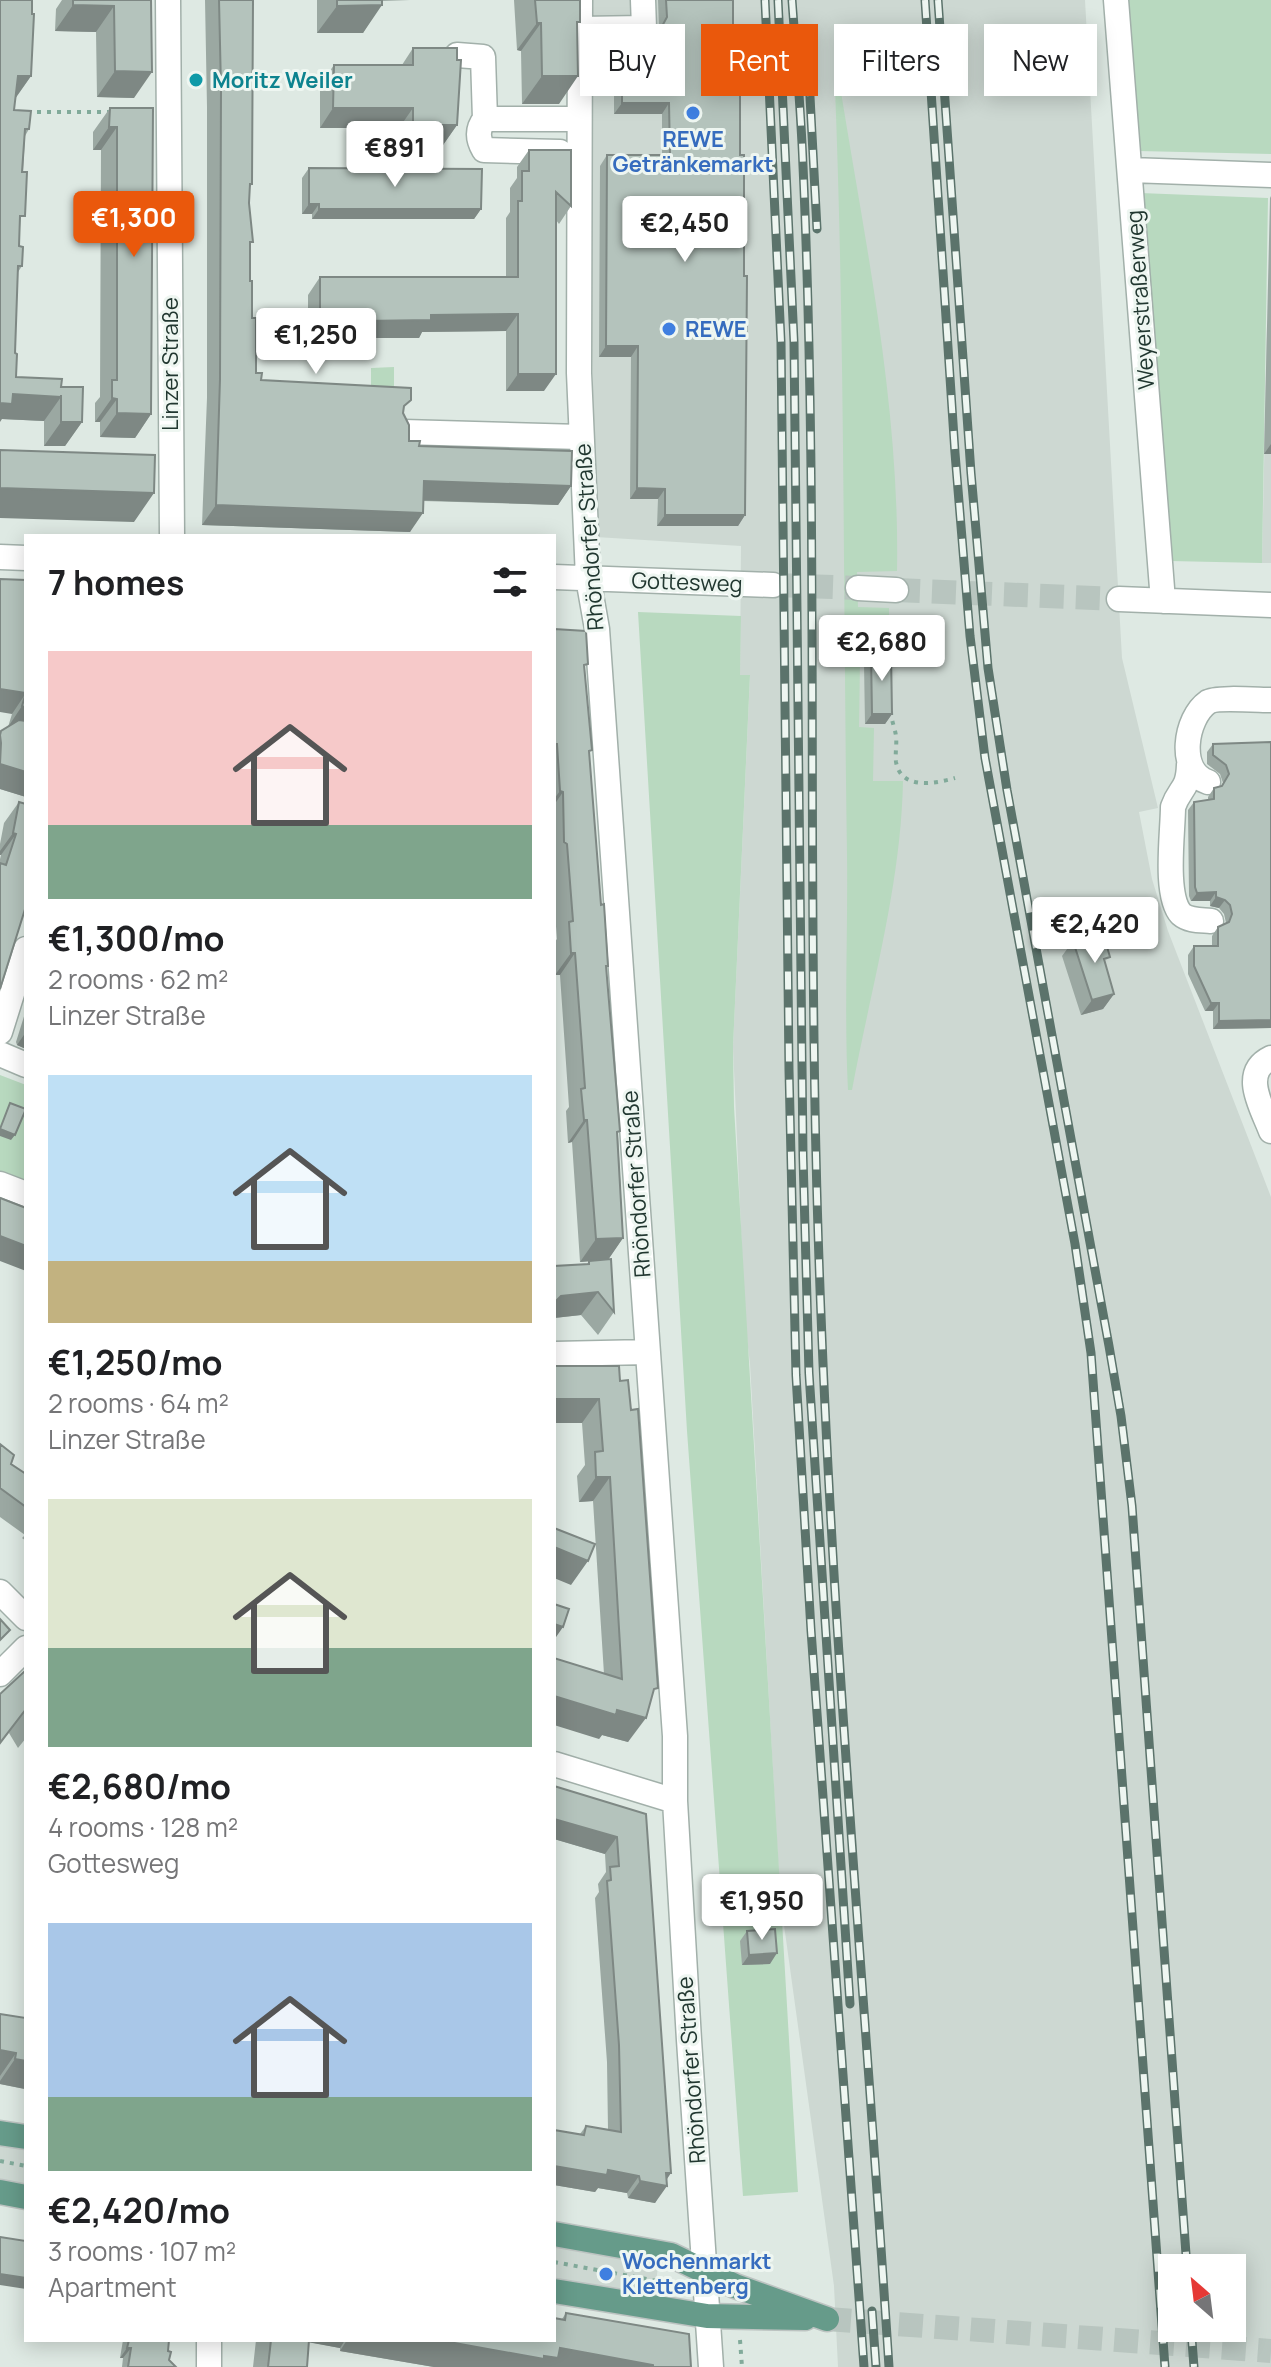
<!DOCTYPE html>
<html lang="en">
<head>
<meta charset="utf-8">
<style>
	body { margin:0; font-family:Manrope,sans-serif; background:#f6f6f6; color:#202124; height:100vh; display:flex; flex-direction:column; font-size:30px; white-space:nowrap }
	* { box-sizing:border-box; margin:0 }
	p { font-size:26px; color:#757577 }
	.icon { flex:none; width:44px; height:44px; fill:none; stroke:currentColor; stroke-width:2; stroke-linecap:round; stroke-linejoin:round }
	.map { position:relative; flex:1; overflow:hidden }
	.details { position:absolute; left:24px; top:534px; width:532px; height:1808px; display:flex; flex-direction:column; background:#fff; border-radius:0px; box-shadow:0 4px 20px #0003 }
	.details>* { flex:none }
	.hud { position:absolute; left:580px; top:24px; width:570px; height:72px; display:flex; gap:16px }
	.needle { width:52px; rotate:332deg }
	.tools { position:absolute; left:1158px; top:2254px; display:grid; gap:16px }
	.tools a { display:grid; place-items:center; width:88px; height:88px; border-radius:0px; background:#fff; box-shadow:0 4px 20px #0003; font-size:40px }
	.price { position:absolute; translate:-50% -68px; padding:0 18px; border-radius:8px; background:#fff; color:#222; font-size:26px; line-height:52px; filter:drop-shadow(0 2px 4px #0008) }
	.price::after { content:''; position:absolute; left:50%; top:48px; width:24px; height:18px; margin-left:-12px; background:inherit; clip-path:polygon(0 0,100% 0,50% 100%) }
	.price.active { background:#ea580c; color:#fff }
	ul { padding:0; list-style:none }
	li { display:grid; align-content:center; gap:16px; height:424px; padding:0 24px }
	li span { display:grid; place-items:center; height:248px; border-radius:0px; color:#555 }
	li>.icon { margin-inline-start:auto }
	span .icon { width:144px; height:144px; fill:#fffc; stroke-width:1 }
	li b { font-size:34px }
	h2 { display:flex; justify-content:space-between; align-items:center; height:96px; padding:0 24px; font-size:34px }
	.pill { padding:0 28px; border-radius:0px; background:#fff; box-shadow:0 4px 20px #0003; font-size:28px; line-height:72px }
	.pill.active { background:#ea580c; color:#fff }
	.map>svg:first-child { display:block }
	.built { fill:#cdd8d2; fill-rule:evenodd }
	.green { fill:#b8d9bf }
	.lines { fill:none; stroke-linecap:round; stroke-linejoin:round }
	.minor-tunnel { stroke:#b8c5bf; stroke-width:24; stroke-dasharray:24 12; stroke-linecap:butt }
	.major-tunnel { stroke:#b8c5bf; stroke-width:24; stroke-dasharray:24 12; stroke-linecap:butt }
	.minor-casing { stroke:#a2b0aa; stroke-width:27 }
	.major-casing { stroke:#bcc3c1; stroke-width:27 }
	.path { stroke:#81aa9a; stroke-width:4; stroke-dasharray:4 6; stroke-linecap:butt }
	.minor { stroke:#fff; stroke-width:24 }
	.major { stroke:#669b8a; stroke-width:24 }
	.rail-casing { stroke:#5b736b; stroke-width:9 }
	.rail { stroke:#eef6f1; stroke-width:6; stroke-dasharray:18; stroke-linecap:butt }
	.wall { fill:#9ba8a2 }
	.shaded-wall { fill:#7e8884 }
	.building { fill:#b4c3bc; stroke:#7e8884; stroke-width:2 }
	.culture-dot { fill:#0f9aa8; stroke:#eef6f1; stroke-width:3 }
	.shop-dot { fill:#3f7fe0; stroke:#eef6f1; stroke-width:3 }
	.labels { text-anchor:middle; stroke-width:6; stroke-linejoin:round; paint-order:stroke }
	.culture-label { font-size:22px; font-weight:bold; fill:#0d838f; stroke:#eef6f1; text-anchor:start }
	.shop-label { font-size:22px; font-weight:bold; fill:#366cbe; stroke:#eef6f1; text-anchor:start }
	.street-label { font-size:22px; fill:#213730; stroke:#eef6f1 }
</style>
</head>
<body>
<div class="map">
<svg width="1271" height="2367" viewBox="0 0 1271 2367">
	<rect width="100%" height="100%" fill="#dee9e3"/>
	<!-- built -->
	<path class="built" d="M585,0H1085L1122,658L1158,808L1139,812L1152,879L1168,931L1271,1197V2367H838L834,2286L780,1896L750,1364L745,1321L733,1047L750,676H740L741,546L596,537ZM1172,2268H1232V2328H1172Z
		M1267,326L1271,327V563H1262Z
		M0,2146L26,2150V2186L0,2181Z
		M554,2247L658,2266L654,2300L554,2282Z"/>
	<!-- green -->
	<path class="green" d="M1127,0H1271V154L1138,151Z
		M840,86C866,247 900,408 897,571L857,572L858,607L889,608V659L860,660L859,727L874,728L873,781H903C901,886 871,988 852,1090H848C844,1011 848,933 847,854C843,599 845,343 835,88Z
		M1140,193L1268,198L1262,563L1170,561Z
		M394,367V390H371V368Z
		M638,612L741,616L740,675H750L733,1047L734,1107L798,2192L743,2196L687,1431Z
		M0,1075L26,1085V1182L0,1173Z"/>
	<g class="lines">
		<!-- minor-tunnel -->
		<path class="minor-tunnel" d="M773,585L858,588
			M896,590L1119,599"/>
		<!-- major-tunnel -->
		<path class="major-tunnel" d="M827,2319L1271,2351"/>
		<!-- minor casing -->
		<g class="minor-casing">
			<path id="minor" d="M168,0L172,536
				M580,0L579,373L588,578L597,629L675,1736V1801L689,2040L711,2367
				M1116,0L1163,601
				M580,29L644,28L643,0
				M457,55L483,57L485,119
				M560,152L484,150C477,138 477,129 485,119H578
				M1130,170L1271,175
				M404,432L581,437
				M0,557L26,558
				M554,577L773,585
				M858,588L896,590
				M1119,599L1271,605
				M1189,765C1188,791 1180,787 1173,807C1173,832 1164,895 1181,914C1189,921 1201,920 1211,921
				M1208,782C1177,772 1185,718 1208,702C1216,697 1259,700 1271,700
				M0,1032L26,949
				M0,1054L26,1065
				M1271,1058C1240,1073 1262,1107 1271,1131
				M0,1184L26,1194
				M554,1354L648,1352
				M0,1592L26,1618
				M0,1674L26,1648
				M554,1764L675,1801
				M209,2340V2367"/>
		</g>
		<!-- major casing -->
		<g class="major-casing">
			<path id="major" d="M0,2133L26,2137
				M0,2192L26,2197
				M554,2234L671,2255L735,2286L827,2319
				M554,2291L707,2316L805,2318"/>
		</g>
		<!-- path -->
		<path class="path" d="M27,112H110
			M891,658V645
			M891,711C891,720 895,728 896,736C897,745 895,753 896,762C901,790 934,784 955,778
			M0,2161L26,2166
			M554,2262L668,2283
			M740,2340L742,2367"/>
		<!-- minor -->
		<use href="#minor" class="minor"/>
		<!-- major -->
		<use href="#major" class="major"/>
		<!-- rail casing -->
		<g class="rail-casing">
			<path id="rail" d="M765,0L781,342L789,1070L796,1375L811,1630L864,2367
				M778,0L794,342L803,1156L809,1373L850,2004
				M792,0C796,55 801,111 803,166C818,495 808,825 816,1155C825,1560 863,1963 889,2367
				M925,0L955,453L970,636L985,758L1075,1244L1091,1353L1165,2367
				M938,0L971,473L988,668L1007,790L1109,1346L1121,1416L1132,1506L1187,2268
				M809,78L817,229
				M872,2311L876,2367
				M1191,2328L1194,2367"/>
		</g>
		<!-- rail -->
		<use href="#rail" class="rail"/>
	</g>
	<!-- wall -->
	<path class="wall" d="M0,0L31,76L15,99L14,110L29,129L25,136L19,246L22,266L18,272L15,353L16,377L61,387L82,422L65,446H44V421L2,419Z
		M62,0H151L134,98L97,97L96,32L55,31L56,9Z
		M205,0H253L252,184L250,187V281L256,373L261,380L403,410V413L409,441L419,446L571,486L558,505L423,501L410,532L202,525L207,398V107Z
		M317,0H410L382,1L363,33H317Z
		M514,0H580L577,27L559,104H522L521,51L517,50Z
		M658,0H733V50L740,155L744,276L745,515L738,526H657L658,499H630L631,357H599L600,166L607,155H662V114H614V61L622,50H652V41L659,28Z
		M413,48L457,125L443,145H399V128H320V85L334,65H402Z
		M110,108H153L151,414L135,438L100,437V422H95V403L100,397L101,150H93V132Z
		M529,150L571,206L559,224L556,220L544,391H506V331L422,332L419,338H357L352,346H308V295L320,277H506V218L510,212V188L517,178V167Z
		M309,168L481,209L474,219H312V214H302V178Z
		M1271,196V454H1264L1270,198Z
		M26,580V797L0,789V733L8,727L12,714Z
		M554,629L585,669L589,754L606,969L618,1135L623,1238L608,1259L614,1312L598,1335L581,1315L554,1318V1266L587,1264L589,1261L580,1262L572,1142L568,1143L566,1111L569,1107L560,975H555L554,953V943L557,939L554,901Z
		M871,653L892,714L885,724H865L864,663Z
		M1271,742V1028L1213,1029V1011H1205L1188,974V955L1194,946H1212V936L1218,927L1226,923L1224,914L1219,908L1210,906V901H1191L1189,896L1188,810L1194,802L1208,800V797L1214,788L1221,786L1223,783L1220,774L1207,764V752L1213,744Z
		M19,802L0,989V859L1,855H0V844L4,823Z
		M1073,941L1105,964L1114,994L1103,1009L1081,1015L1062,956Z
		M26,1010V1049L17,1045L16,1042Z
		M620,1381L651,1698L628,1742L602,1735L599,1739L604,1674L593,1501L579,1502L577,1476L585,1465L582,1423H554Z
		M0,1444L11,1464L26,1474V1541L22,1538L25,1535L0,1517Z
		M26,1670V1738L18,1748L9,1733Z
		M646,1814L667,2180L655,2203L628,2198L627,2193L598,2188L595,2192L554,2185V2130L580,2134L586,2126L608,2130L607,2062L595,1898L599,1892L598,1884L606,1872L605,1854L554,1839Z
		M747,1931L770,1964L742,1965L740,1941Z
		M0,2014L26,2018L25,2089L0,2084Z
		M566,2313L691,2367H434L340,2351V2348L309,2342L307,2367H253L256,2340H554L562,2319Z
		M123,2340H169L168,2351L169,2360L176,2367H122L123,2358H120Z"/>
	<!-- shaded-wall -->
	<path class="shaded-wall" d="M73,5L114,6L96,32L55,31Z
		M382,5L363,33H317L337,6Z
		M537,23H541L521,51L517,50Z
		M115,71L152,72L134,98L97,97Z
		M18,76H31L14,100Z
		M542,76H578L559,104H522Z
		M622,103H669L662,114H614Z
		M333,108H413L399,128H320Z
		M413,125H457L443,145H399Z
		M109,127H117L101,150H93Z
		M309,204H319L312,214H302Z
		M319,209H481L474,219H312Z
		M518,314L506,331L422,332L419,338H357L352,346H308L320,329L364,321L431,315Z
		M606,346H638L631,357H599Z
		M518,374H556L544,391H506Z
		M13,394L61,397L44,421L2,419L0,422V403Z
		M112,398L117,399L100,422H95Z
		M117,413L151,414L135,438L100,437Z
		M61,422H82L65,446H44Z
		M1271,444V454H1264Z
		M424,481L571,486L558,505L411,500Z
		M0,488L154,493L134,522L0,518Z
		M637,488L665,489L658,499H630Z
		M216,505L423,513L410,532L202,525Z
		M665,515H745L738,526H657Z
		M0,689L26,693L12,714L0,712Z
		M22,706L26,708V735L8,727Z
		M872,714H892L885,724H865Z
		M0,764L26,772V797L0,789Z
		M560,791L563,792L554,805V799Z
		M13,833L16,834L1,855H0V851Z
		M1216,892L1210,901H1191L1197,893Z
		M1216,897L1225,900L1219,908L1210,906Z
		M571,953H575L560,975H555Z
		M1114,994L1103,1009L1081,1015L1092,1000Z
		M1211,1003H1219L1213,1011H1205Z
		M1271,1020V1028L1213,1029L1219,1021Z
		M26,1032V1049L17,1045Z
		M584,1120H587L572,1142L568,1143Z
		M0,1129L15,1135L11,1140L0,1136Z
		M0,1236L26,1246V1271L0,1261Z
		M623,1238L608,1260L580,1262L596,1239Z
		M598,1292L581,1315L554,1318V1301L561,1296Z
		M554,1399H599L582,1423H554Z
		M596,1477H610L593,1501L579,1502Z
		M554,1547L588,1561L571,1585L554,1578Z
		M554,1624L563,1627L554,1640Z
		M554,1696L617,1710L646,1718L628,1742L602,1735L599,1739L554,1725Z
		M554,1819L617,1837L605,1854L554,1839Z
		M777,1953L770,1964L742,1965L749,1955Z
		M0,2050L16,2053L0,2076Z
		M15,2059L26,2061L25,2089L0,2084V2081Z
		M554,2166L608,2170L639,2176L627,2193L598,2188L595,2192L554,2185Z
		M666,2173H671L663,2185L667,2186L655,2203L628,2198L640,2181Z
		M0,2274L26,2278V2289L0,2285Z
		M296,2340H345L340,2348Z
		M347,2340H438L544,2356L560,2348L653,2365L652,2367H434L340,2351Z
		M127,2348H131L123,2358H120Z"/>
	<!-- building -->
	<path class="building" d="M0,0H32V14H34L31,76H18L14,110L31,111L29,129H25L22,172H27L25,216H20L19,246L23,247L22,266H18L15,353L17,354L16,377L62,379L61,387H83L82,422H61V395V397L13,394L12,404L0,403Z
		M73,0H151L152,72L115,71L114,6L73,5Z
		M219,0H253L252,184H250L249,203L253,242H250V281H252V318H256V373H262L261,380L411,388V400L404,406L403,413L409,425V441H420L419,446L572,451L571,486L424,481L423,513L216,505L220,379L221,88Z
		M337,0H382V5L337,6Z
		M535,0H580V22H577L578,76H542L541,23H537Z
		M666,0H733V50L740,51V155H744V276H747L745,515H665V489L637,488L638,346H606L607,155H670L669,103H622V50H659L660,30L667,17Z
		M413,48H457V60H461L457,125H413V108H333L334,65H413Z
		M110,108H153L151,414L117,413V399L112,398V380H117V127H109Z
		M529,150H571V206L556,192V374H518V314L431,315V320L364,321V329H320V277H518V201H522V171H529Z
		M309,168L482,169L481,209H319V204H309Z
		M0,450L155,455L154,493L0,488Z
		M0,579L26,580V708L22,706L26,693L0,689Z
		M554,629L586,631L588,664L584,665L592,750L589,751L601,905L604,904L608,966H606L620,1131L617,1132L623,1238L596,1239L587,1120H584L581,1089L585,1088L575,953H571L569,922L573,921L567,844L564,842L563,792L560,791L557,744H554Z
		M891,652L892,714H872L871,653Z
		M19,720L26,721V772L0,764L1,743L0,735L1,731Z
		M1271,742V1020L1219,1021V1003H1211L1194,966V946H1218V927L1229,922L1232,914L1230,905L1225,900L1216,897V892L1197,893L1195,887L1194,802L1214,799V788L1222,786L1229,774L1226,765L1213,755V744Z
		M19,802L26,804V906L0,989V863L6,865L16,834L13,833Z
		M1103,933L1110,957L1104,959L1114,994L1092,1000L1073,941Z
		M10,1103L26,1109L15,1135L0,1129Z
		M0,1198L26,1208V1246L0,1236Z
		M611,1259L614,1312L598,1292L561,1296L556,1301H554V1266L589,1264V1261Z
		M554,1366H619L620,1381L628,1380L631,1410L638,1409L658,1688L654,1689L646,1718L617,1710L616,1715L554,1696V1658L622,1679L610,1477H596L595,1452L603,1451L599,1399H554Z
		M0,1444L14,1455L11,1464L26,1474V1507L0,1488Z
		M554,1528L595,1544L588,1561L554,1547Z
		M554,1604L569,1609L563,1627L554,1624Z
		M0,1619L10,1630L0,1640Z
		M26,1670V1709L0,1743V1694Z
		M554,1786L646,1814L671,2173H666L667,2186L640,2181L639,2176L608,2170L607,2175L554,2166V2130L584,2135L586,2126L621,2132L619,2045L607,1881L611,1880L610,1867L619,1866L617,1837L554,1819Z
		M775,1929L777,1953L749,1955L747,1931Z
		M0,2014L26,2018V2061L15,2059L16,2053L0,2050Z
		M0,2237L26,2241V2278L0,2274Z
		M566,2313L689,2334L691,2367H653V2365L560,2348L558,2358L544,2356V2359L438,2340H554V2318L565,2320Z
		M129,2340H169L168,2351L171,2352L169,2360L176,2367H128L131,2348H127Z
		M271,2340H309L307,2367H268Z"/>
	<!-- markers -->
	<circle class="culture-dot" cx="196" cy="80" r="8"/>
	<g class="shop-dot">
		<circle cx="693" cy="113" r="8"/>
		<circle cx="669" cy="329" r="8"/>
		<circle cx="606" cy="2274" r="8"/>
	</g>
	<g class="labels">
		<!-- culture labels -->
		<g class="culture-label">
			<text x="212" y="88">Moritz Weiler</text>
		</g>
		<!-- shop labels -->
		<g class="shop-label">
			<text x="693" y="147" text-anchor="middle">REWE<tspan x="693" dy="25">Getränkemarkt</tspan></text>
			<text x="685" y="337">REWE</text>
			<text x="622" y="2269">Wochenmarkt<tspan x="622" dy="25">Klettenberg</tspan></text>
		</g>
		<!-- street labels -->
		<g class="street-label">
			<text transform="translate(1140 300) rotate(-94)" y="8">Weyerstraßerweg</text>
			<text transform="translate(170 364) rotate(-90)" y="8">Linzer Straße</text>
			<text transform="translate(589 537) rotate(-94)" y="8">Rhöndorfer Straße</text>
			<text transform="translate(687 582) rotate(2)" y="8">Gottesweg</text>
			<text transform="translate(636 1184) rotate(-94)" y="8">Rhöndorfer Straße</text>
			<text transform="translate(691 2070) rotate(-94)" y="8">Rhöndorfer Straße</text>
		</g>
	</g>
</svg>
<div class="tools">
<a><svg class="needle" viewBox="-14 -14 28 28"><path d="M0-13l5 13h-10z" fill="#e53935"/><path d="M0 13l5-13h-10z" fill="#757577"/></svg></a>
</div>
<b class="price" style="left:395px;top:189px">€891</b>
<b class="price active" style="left:134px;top:259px">€1,300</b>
<b class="price" style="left:685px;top:264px">€2,450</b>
<b class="price" style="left:316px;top:376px">€1,250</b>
<b class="price" style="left:882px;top:683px">€2,680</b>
<b class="price" style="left:1095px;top:965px">€2,420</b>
<b class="price" style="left:762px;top:1942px">€1,950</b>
<div class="hud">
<a class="pill">Buy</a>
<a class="pill active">Rent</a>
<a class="pill">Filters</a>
<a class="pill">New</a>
</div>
<section class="details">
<h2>7 homes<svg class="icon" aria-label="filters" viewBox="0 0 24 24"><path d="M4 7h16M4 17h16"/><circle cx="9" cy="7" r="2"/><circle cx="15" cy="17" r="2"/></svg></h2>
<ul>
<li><span style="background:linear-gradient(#f6c9c9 70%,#7fa58c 0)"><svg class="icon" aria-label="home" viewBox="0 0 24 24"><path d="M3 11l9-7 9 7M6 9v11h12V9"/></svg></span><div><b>€1,300/mo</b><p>2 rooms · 62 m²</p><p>Linzer Straße</p></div></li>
<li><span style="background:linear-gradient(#bfe0f5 75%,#c2b280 0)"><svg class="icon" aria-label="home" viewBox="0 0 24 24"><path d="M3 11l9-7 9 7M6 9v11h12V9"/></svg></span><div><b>€1,250/mo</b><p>2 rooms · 64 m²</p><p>Linzer Straße</p></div></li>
<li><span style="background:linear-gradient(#dfe7d0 60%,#7fa58c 0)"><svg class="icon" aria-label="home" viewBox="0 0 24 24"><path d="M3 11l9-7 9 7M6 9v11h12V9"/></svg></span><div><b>€2,680/mo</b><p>4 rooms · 128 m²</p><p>Gottesweg</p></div></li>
<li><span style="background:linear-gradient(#a9c7e8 70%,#7fa58c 0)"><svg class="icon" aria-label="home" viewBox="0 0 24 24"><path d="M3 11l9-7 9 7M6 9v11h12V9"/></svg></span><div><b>€2,420/mo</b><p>3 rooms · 107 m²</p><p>Apartment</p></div></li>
</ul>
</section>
</div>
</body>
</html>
